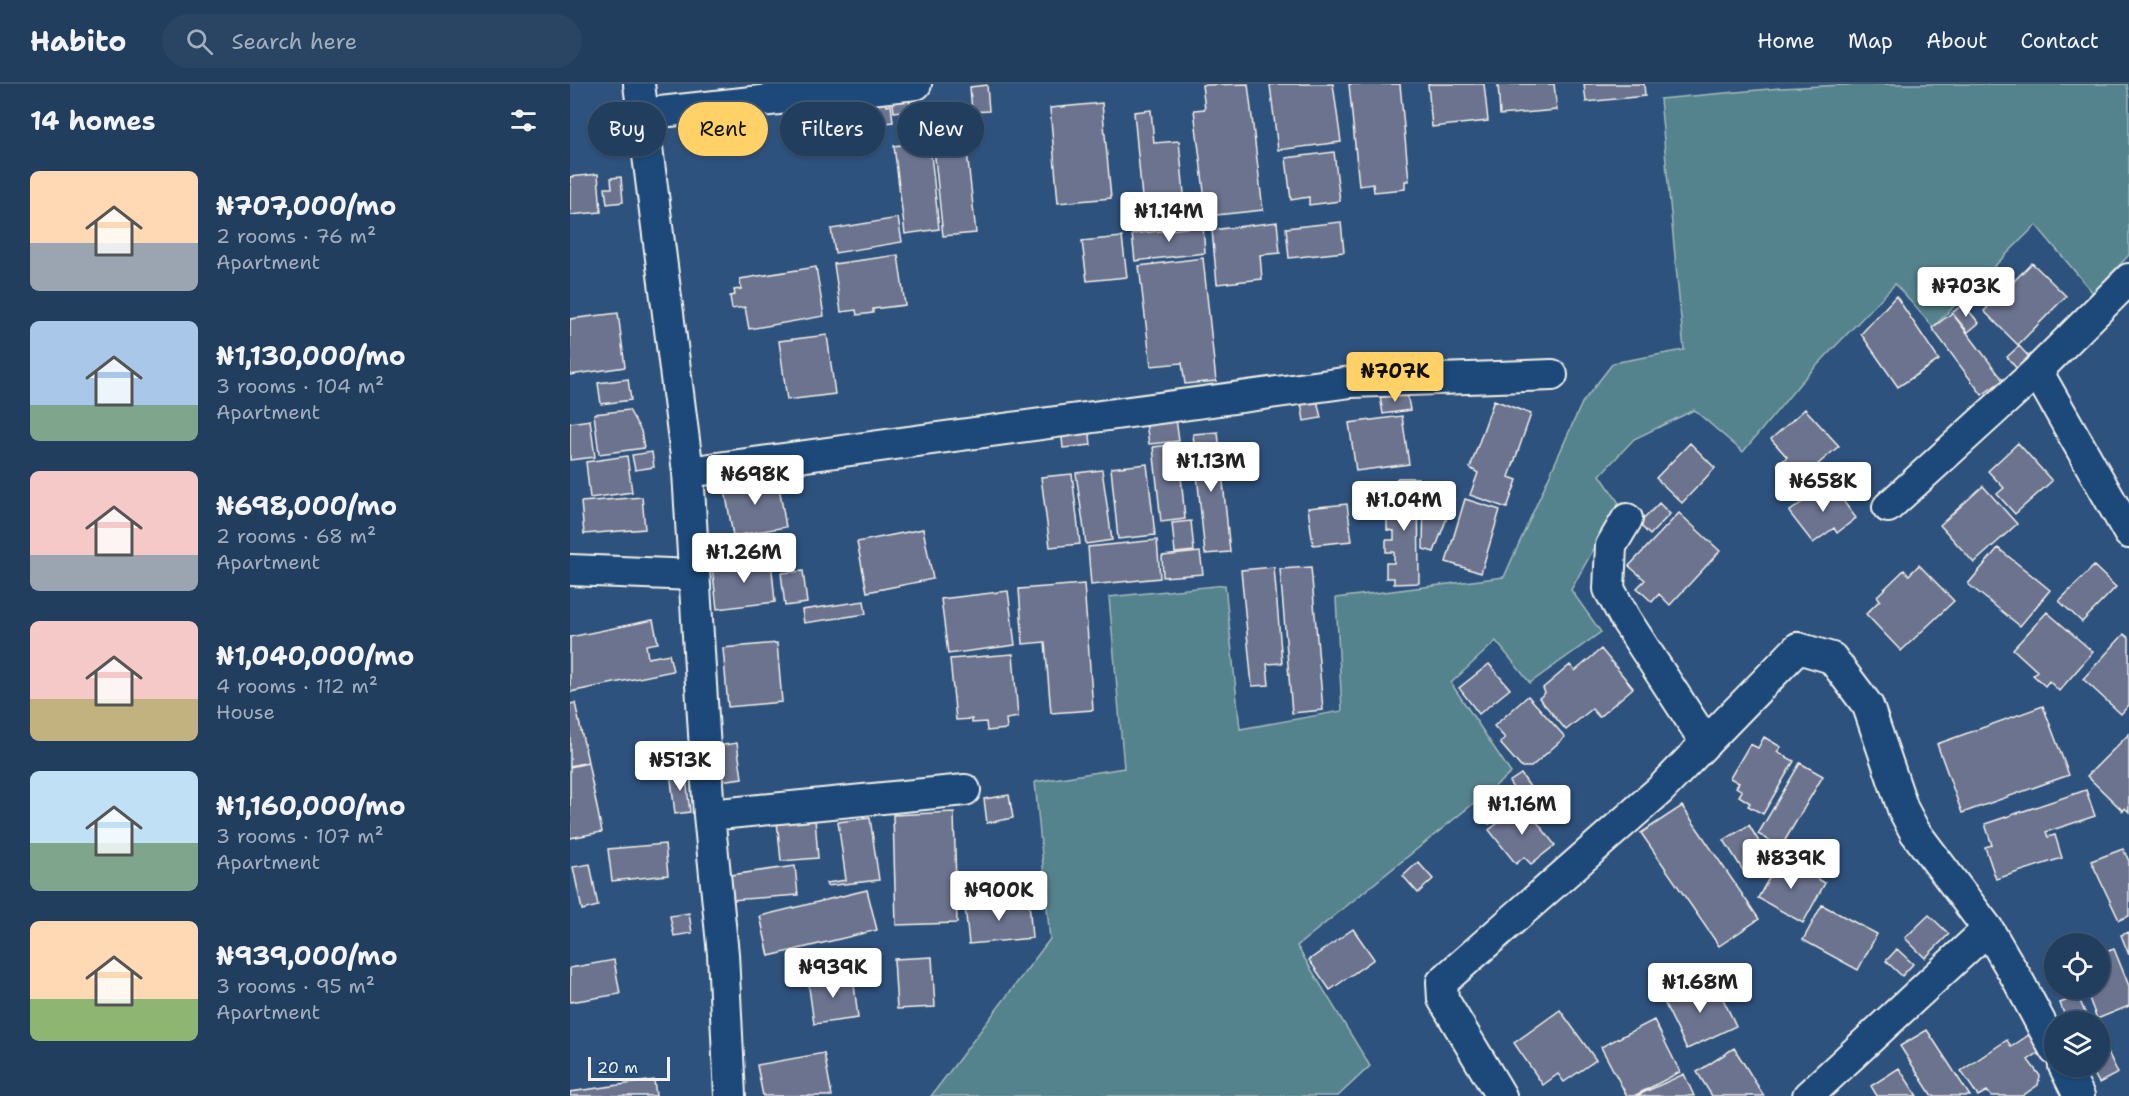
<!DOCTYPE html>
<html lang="en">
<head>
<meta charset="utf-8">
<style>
	body { margin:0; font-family:"Shantell Sans",sans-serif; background:#2a4564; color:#f1f3f6; height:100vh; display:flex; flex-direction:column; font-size:22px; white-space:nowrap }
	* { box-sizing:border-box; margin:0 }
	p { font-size:20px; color:#a2aebc }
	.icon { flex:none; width:33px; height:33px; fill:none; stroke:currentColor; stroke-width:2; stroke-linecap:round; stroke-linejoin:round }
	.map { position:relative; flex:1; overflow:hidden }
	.drawer { display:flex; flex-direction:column; background:#223e5e; width:570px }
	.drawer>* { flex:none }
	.guide { position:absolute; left:18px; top:18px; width:570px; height:54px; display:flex; gap:12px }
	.controls { position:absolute; left:1474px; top:849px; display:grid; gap:12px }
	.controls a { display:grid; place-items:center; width:66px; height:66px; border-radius:50%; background:#223e5e; box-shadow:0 2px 4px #0004,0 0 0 2px #3f5773; font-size:30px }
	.scale { position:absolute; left:18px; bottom:15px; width:82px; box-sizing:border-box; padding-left:6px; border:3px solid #f4f1e8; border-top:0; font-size:16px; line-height:21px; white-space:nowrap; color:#f4f1e8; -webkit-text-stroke:4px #1f4a7a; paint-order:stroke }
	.price { position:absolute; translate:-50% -51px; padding:0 14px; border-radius:6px; background:#fff; color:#222; font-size:20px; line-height:39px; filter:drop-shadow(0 2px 3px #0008) }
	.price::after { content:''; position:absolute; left:50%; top:36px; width:18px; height:14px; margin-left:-9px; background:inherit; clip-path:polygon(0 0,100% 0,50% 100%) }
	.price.on { background:#ffd166; color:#111 }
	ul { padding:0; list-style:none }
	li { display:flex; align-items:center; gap:18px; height:150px; padding:0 30px }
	li span { display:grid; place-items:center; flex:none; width:168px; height:120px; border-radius:9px; color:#555 }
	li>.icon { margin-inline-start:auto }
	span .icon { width:72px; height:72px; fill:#fffc; stroke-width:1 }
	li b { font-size:26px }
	h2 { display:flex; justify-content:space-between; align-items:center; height:72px; padding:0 30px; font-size:26px }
	.pill { padding:0 21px; border-radius:27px; background:#223e5e; box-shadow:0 2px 4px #0004,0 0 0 2px #3f5773; font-size:21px; line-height:54px }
	.pill.on { background:#ffd166; color:#111 }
	header { display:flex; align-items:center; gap:36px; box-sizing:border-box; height:84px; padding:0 30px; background:#223e5e; border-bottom:2px solid #3f5773 }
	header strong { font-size:28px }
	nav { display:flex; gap:33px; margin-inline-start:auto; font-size:21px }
	.search { width:420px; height:54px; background:#2a4564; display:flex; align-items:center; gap:15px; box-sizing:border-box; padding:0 21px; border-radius:33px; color:#a2aebc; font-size:22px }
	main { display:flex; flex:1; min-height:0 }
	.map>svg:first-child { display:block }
	.green { fill:#55838d; stroke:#a4baba; stroke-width:1.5 }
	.building { fill:#6c738f; stroke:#f4f1e8; stroke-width:1.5 }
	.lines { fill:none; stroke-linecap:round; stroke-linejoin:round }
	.street-casing { stroke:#f4f1e8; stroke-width:34 }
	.street { stroke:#1f4a7a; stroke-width:30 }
</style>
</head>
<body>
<header>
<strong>Habito</strong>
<div class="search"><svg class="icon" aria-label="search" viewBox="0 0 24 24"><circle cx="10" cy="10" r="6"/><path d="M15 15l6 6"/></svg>Search here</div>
<nav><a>Home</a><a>Map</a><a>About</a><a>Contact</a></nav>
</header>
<main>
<section class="drawer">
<h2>14 homes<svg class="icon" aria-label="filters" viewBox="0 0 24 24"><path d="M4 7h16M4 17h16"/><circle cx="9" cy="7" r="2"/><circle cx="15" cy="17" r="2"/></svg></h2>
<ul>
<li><span style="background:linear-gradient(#ffd9b3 60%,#9aa5b1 0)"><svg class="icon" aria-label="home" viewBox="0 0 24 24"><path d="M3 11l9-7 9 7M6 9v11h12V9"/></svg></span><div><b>₦707,000/mo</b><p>2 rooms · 76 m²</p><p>Apartment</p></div></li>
<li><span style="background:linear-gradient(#a9c7e8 70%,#7fa58c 0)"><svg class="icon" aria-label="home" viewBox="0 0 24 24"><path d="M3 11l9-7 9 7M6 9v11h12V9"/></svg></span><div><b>₦1,130,000/mo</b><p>3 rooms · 104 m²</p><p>Apartment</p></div></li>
<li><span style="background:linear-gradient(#f6c9c9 70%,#9aa5b1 0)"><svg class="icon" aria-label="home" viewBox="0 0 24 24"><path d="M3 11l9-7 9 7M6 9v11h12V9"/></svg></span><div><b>₦698,000/mo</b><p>2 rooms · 68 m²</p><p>Apartment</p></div></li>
<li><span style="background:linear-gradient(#f6c9c9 65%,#c2b280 0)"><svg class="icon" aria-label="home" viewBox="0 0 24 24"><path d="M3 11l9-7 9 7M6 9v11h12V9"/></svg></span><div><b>₦1,040,000/mo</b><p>4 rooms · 112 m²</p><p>House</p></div></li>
<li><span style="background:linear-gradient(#bfe0f5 60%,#7fa58c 0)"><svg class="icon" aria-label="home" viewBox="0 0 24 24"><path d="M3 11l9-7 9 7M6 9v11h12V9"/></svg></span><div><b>₦1,160,000/mo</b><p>3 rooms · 107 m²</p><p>Apartment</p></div></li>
<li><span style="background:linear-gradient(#ffd9b3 65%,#8fb573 0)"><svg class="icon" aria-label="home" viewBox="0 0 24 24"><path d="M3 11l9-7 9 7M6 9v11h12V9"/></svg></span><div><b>₦939,000/mo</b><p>3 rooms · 95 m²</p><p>Apartment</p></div></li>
</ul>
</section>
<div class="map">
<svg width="1559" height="1012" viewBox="0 0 1559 1012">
	<rect width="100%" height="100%" fill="#2e527e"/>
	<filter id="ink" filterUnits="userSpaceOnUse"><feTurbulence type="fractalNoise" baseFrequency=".0167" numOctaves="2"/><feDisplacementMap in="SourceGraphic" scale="12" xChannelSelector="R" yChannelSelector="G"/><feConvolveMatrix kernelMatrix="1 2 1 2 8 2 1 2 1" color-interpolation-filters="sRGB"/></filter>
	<g filter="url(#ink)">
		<!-- green -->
		<path class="green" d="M1293,0H1557L1559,14V171L1523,209L1466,141L1363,243L1325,200L1232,297L1173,368L1124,326L1064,355L1030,391L1049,419L1001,506L1031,548L960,599L926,557L881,599L941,689L727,862L800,982L768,1012H361L480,855L465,698L554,684L539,513L655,501L670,645L772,627L766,514L934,493L1012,319L1043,279L1114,266L1090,15L1210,4Z"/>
		<!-- building -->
		<path class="building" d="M678,0L693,126L637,132L624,26L635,25L632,1Z
			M704,0H763L771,58L708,66L700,1Z
			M779,0H830L839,97H835V105L804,108L803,100L789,102Z
			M858,0H914L918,37L862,43Z
			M928,0H984L987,26L930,31Z
			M1014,0H1074L1075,12L1016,18Z
			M417,1L419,27L402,28L400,3Z
			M338,8L341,26L324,28L322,11Z
			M316,14L317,22L321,21L323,38L283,43L280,18Z
			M532,19L541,114L488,119L480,24Z
			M387,20L389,38L365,41L363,22Z
			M581,26L584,59L609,57L616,131L574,135L564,28Z
			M346,39L348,52L359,51L369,145L335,150L324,62L331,61L329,41Z
			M394,41L406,149L373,152L362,44Z
			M764,68L770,117L739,121V113L721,116L716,74Z
			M28,90L31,128L0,131V93Z
			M51,93L53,118L37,120L35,104H42L41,94Z
			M328,134L332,158L265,169L261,145Z
			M707,138L710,169L690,171L692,195L647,200L642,146Z
			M771,138L774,168L719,174L716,144Z
			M633,142L635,169L565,177L562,150Z
			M552,153L557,193L517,197L512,157Z
			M328,171L335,221L303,225V229L287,231L286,226L271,228L264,180Z
			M633,174L646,297L615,300L612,279L581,282L569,182Z
			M1462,179L1496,212L1448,261L1414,227Z
			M246,183L254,232L179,245L175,223L162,225L160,212L165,211L164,206L171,205L170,195Z
			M1326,212L1369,276L1328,303L1291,250Z
			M1393,220L1409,239L1398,248L1382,229Z
			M48,229L55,283L0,291V235Z
			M1382,229L1433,296L1412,311L1362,244Z
			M257,251L265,310L217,316L209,257Z
			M1449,262L1460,274L1447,285L1437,273Z
			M58,295L61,316L31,320L28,299Z
			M837,308L840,326L813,330L810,312Z
			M747,316L751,334L734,337L731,319Z
			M924,316L961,330L939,393L947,396L937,424L900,411L908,389L900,384Z
			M1235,325L1269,362L1225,400L1208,381L1217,373L1201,355Z
			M59,326L71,347L74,364L29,370L24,330Z
			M832,332L839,380L786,387L779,339Z
			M606,335L609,357L579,360L576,339Z
			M20,336L25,373L0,376V339Z
			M519,341L521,361L493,364L491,344Z
			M648,348L660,468L635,470L623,350Z
			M1120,359L1145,384L1112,419L1086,394Z
			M1448,359L1482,397L1445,430L1427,410L1434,404L1418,387Z
			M608,360L615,435L591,438L583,363Z
			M82,368L84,383L65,386L62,371Z
			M57,372L62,408L20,414L16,378Z
			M577,380L585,451L548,455L541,384Z
			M532,386L542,456L516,460L506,389Z
			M502,390L510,460L480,463L471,393Z
			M207,391L216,443L163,452L154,400Z
			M828,394H848L849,499L824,500V494H816V479H824V468H816V456H824V447L817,446V432H826V416H817V405Z
			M1259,398L1286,434L1267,449L1264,444L1243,459L1219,428Z
			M1413,402L1447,440L1404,479L1370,441Z
			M854,409L884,415L864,468L853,465Z
			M72,413L75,445L14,450L11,418Z
			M895,415L930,426L911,489L876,478Z
			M1089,419L1100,430L1080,451L1069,440Z
			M777,420L782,457L743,461L738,424Z
			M1109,429L1150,467L1100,521L1089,510L1082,518L1067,504L1075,496L1059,482Z
			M621,437L624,467L605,469L602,439Z
			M353,445L363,495L297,508L287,458Z
			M587,456L590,494L521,501L518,463Z
			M1428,464L1480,506L1450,542L1398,500Z
			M630,468L633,490L593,493L592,472Z
			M201,475L205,518L147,525L142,482Z
			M1349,481L1384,517L1331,567L1296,530L1310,516L1307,512L1334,486L1339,491Z
			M1524,482L1546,503L1512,538L1489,517Z
			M704,483L712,579L697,580L699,601L682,602L671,486Z
			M741,483L753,626L722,629L710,485Z
			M233,487L237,519L215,522L211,489Z
			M514,500L523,626L481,629L475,558L453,560L449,505Z
			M438,507L445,561L378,570L371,515Z
			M294,517L296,530L234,539L232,526Z
			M1477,528L1523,568L1489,607L1479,597L1475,602L1463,591L1467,587L1443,565Z
			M83,536L88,559L76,561L78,574L99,570L103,587L0,608V553Z
			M1554,550L1559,554V621L1551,630L1513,595Z
			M207,559L212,618L158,623L153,564Z
			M1031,565L1063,604L1029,633L1022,625L996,646L969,614L975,609L973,604L1000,581L1005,587Z
			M443,570L448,633L436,635L437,645L417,647L416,638L402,639V635L386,636L380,575Z
			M919,580L940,605L909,630L889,604Z
			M958,612L995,653L961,683H951L930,659L935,654L924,642Z
			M5,619L18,678L0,682V620Z
			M1473,622L1499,691L1392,729L1367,660Z
			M1559,650V728L1555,724L1553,727L1517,692Z
			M1194,653L1211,663L1207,668L1224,677L1193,730L1178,722L1180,719L1169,712L1172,707L1166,703L1169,699L1160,694L1180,660L1188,664Z
			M167,659L172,694L151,697L147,662Z
			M18,679L32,748L0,754V683Z
			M1230,679L1253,692L1211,763L1188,750Z
			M115,685L120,728L105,730L100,687Z
			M951,690L963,707L951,716L939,698Z
			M1516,706L1525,732L1476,748L1478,753L1485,751L1492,774L1426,795L1415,763L1422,761L1415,740Z
			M439,711L443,734L417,739L414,715Z
			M919,715L931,730L919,740L907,725Z
			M953,720L985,761L961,780L954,773L946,780L919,746Z
			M1112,722L1189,835L1149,862L1071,749Z
			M384,728L387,839L326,841L323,731Z
			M245,734L248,774L211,777L207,737Z
			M300,734L309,796L257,802L256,799L276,796L268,738Z
			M1179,741L1201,778L1177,793L1154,756Z
			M95,760L98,791L42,797L38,765Z
			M1553,765L1559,777V832L1549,836L1521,777Z
			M1210,774L1255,799L1233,839L1188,814Z
			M848,778L863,795L848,809L833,792Z
			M20,780L28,822L12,826L3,783Z
			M225,782L228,811L161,816V791Z
			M297,806L307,846L199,872L190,832Z
			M459,817L462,854L399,860L395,822Z
			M1252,821L1307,850L1288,886L1233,856Z
			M119,829L122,849L104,852L100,832Z
			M1359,831L1379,850L1355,874L1335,854Z
			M783,845L804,875L760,906L739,876Z
			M1559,848V871L1551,851Z
			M1327,865L1343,880L1332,892L1316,877Z
			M1544,865L1559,902V922L1527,935L1515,904H1530V870Z
			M362,873L365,923L327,925L324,875Z
			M44,876L50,910L0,918V884Z
			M283,891L288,934L244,940L238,896Z
			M1143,894L1166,942L1117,965L1094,918Z
			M1508,912L1519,938H1497L1490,919Z
			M990,926L1026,976L994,998L988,990L973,1001L944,959Z
			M1084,936L1110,988L1064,1012H1057L1031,963Z
			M1357,946L1400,1012H1362L1330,962Z
			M1463,948L1474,965L1458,976L1470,992L1468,1001L1452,1012H1421L1417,1007L1408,1012L1391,987L1437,956L1441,963Z
			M1533,958L1548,989L1529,999L1520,982H1530V959Z
			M1164,964L1194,1012H1142L1127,988Z
			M254,969L262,1012H193L187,981Z
			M1329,984L1347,1012H1307L1301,1002Z
			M1114,990L1124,1012H1066Z
			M84,996L86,1012H0V1008Z"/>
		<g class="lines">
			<!-- street casing -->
			<g class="street-casing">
				<path id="street" d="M69,0L118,388L139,731L153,870L160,1012
					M72,30L346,0
					M1467,287L1559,449
					M118,388L781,298L982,291
					M1318,423L1467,287L1559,195
					M1057,435L1041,462L1039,505L1056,536L1136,659
					M0,486L124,491
					M139,731L395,706
					M1494,982L1509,1012
					M931,1012L873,915L872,898L1090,706L1228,564L1262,574L1298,622L1333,725L1345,748L1418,845L1449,898L1485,966
					M1238,1012L1418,845"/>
			</g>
			<!-- street -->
			<use href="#street" class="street"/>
		</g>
	</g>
</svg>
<div class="controls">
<a><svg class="icon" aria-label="locate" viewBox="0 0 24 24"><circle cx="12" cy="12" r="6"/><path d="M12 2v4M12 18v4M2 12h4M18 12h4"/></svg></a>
<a><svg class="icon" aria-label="layers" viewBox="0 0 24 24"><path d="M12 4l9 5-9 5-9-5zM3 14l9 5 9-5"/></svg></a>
</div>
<div class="scale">20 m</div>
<b class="price" style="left:599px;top:159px">₦1.14M</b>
<b class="price" style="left:1396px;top:234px">₦703K</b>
<b class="price on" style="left:825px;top:319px">₦707K</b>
<b class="price" style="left:641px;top:409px">₦1.13M</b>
<b class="price" style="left:185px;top:422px">₦698K</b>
<b class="price" style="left:1253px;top:429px">₦658K</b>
<b class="price" style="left:834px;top:448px">₦1.04M</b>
<b class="price" style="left:174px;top:500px">₦1.26M</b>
<b class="price" style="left:110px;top:708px">₦513K</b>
<b class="price" style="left:952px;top:752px">₦1.16M</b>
<b class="price" style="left:1221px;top:806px">₦839K</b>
<b class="price" style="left:429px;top:838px">₦900K</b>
<b class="price" style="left:263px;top:915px">₦939K</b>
<b class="price" style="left:1130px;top:930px">₦1.68M</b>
<div class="guide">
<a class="pill">Buy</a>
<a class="pill on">Rent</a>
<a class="pill">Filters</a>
<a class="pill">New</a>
</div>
</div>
</main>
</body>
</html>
